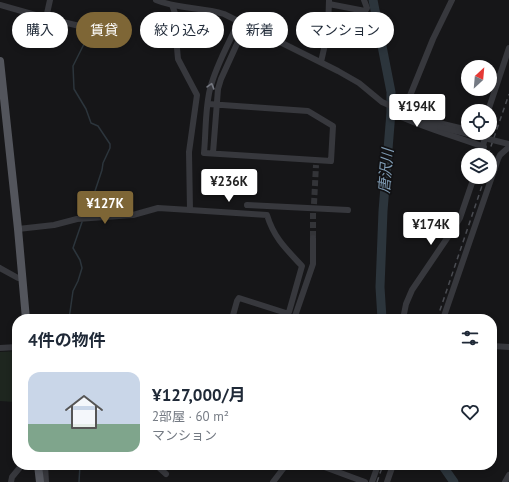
<!DOCTYPE html>
<html lang="ja">
<head>
<meta charset="utf-8">
<style>
	body { margin:0; font-family:"PT Sans","Noto Sans JP",sans-serif; background:#f2f2f3; color:#1f2937; height:100vh; display:flex; flex-direction:column; font-size:15px; white-space:nowrap }
	* { box-sizing:border-box; margin:0 }
	p { font-size:13px; color:#747a83 }
	.icon { flex:none; width:22px; height:22px; fill:none; stroke:currentColor; stroke-width:2; stroke-linecap:round; stroke-linejoin:round }
	.map { position:relative; flex:1; overflow:hidden }
	.side { position:absolute; left:12px; top:314px; width:485px; height:156px; display:flex; flex-direction:column; background:#fff; border-radius:16px; box-shadow:0 2px 6px #0003 }
	.side>* { flex:none }
	.hud { position:absolute; left:12px; top:12px; width:485px; height:36px; display:flex; gap:8px }
	.needle { width:26px; rotate:26deg }
	.controls { position:absolute; left:461px; top:60px; display:grid; gap:8px }
	.controls a { display:grid; place-items:center; width:36px; height:36px; border-radius:50%; background:#fff; box-shadow:0 2px 6px #0003; font-size:20px }
	.price { position:absolute; translate:-50% -34px; padding:0 9px; border-radius:4px; background:#fff; color:#222; font-size:13px; line-height:26px; filter:drop-shadow(0 1px 2px #0008) }
	.price::after { content:''; position:absolute; left:50%; top:24px; width:12px; height:9px; margin-left:-6px; background:inherit; clip-path:polygon(0 0,100% 0,50% 100%) }
	.price.current { background:#7e6636; color:#fff }
	ul { padding:0; list-style:none }
	li { display:flex; align-items:center; gap:12px; height:100px; padding:0 16px }
	li span { display:grid; place-items:center; flex:none; width:112px; height:80px; border-radius:12px; color:#555 }
	li>.icon { margin-inline-start:auto }
	span .icon { width:48px; height:48px; fill:#fffc; stroke-width:1 }
	li b { font-size:17px }
	h2 { display:flex; justify-content:space-between; align-items:center; height:48px; padding:0 16px; font-size:17px }
	.chip { padding:0 14px; border-radius:18px; background:#fff; box-shadow:0 2px 6px #0003; font-size:14px; line-height:36px }
	.chip.current { background:#7e6636; color:#fff }
	.map>svg:first-child { display:block }
	.green { fill:#1e261f }
	.lines { fill:none; stroke-linecap:round; stroke-linejoin:round }
	.stream { stroke:#2c353c; stroke-width:1.5 }
	.river { stroke:#2c353c; stroke-width:9 }
	.minor-tunnel { stroke:#333438; stroke-width:6; stroke-dasharray:6 3; stroke-linecap:butt }
	.minor { stroke:#37383d; stroke-width:6 }
	.major { stroke:#53555c; stroke-width:8 }
	.rail { stroke:#4a4c52; stroke-width:1.5; stroke-dasharray:5 4; stroke-linecap:butt }
	.minor-bridge { stroke:#37383d; stroke-width:6 }
	.oneway { stroke:#757881 }
	.labels { text-anchor:middle; stroke-width:3.5; stroke-linejoin:round; paint-order:stroke }
	.water-label { font-size:15px; font-style:italic; fill:#7f9bb3; stroke:#111113 }
</style>
</head>
<body>
<div class="map">
<svg width="509" height="482" viewBox="0 0 509 482">
	<rect width="100%" height="100%" fill="#161618"/>
	<!-- green -->
	<path class="green" d="M17,351V387H14V402L0,401V352Z"/>
	<g class="lines">
		<!-- stream -->
		<path class="stream" d="M84,216L91,203L102,170L103,163L110,148V144L98,126L91,123L86,109L74,89L73,66L84,44L87,42H94L96,40L91,29
			M69,319L73,291L78,281L82,268L80,260L73,248L82,222
			M79,482L80,465"/>
		<!-- river -->
		<path class="river" d="M373,0L391,92V112L383,211L380,287L382,319
			M442,465L454,482"/>
		<!-- minor-tunnel -->
		<path class="minor-tunnel" d="M314,204L316,165
			M313,213V238"/>
		<!-- minor -->
		<path class="minor" d="M156,0C177,9 202,7 224,14L338,71L359,83L382,102L425,121L440,127
			M329,4L365,11L367,8L364,0
			M0,5L46,18L88,28
			M172,5L179,24L177,48L178,59L197,95L189,152L190,210L267,215C274,238 286,249 302,266L289,312L286,313L239,298L237,301L232,319
			M46,18L50,0
			M321,62L328,31L329,0
			M208,104L308,111L333,126L331,161L204,153C206,132 205,109 210,89C216,65 229,43 239,21
			M405,108L433,39L452,0
			M488,111L509,48
			M468,130L443,124L399,105L397,115C425,128 454,136 484,147
			M478,133L481,134L485,137L481,155
			M213,153L218,89L221,79L246,24
			M247,205L348,210
			M18,229L54,225L77,219L133,215L158,208L190,210
			M0,268L18,278H22
			M294,319L313,264V238
			M403,319L406,304L412,290L452,231L460,218L474,177
			M443,319L498,159L500,155L509,147
			M492,346L509,347
			M0,348L17,347
			M45,465L46,482
			M156,465L166,474
			M319,465L365,482
			M11,482L12,477L22,465
			M273,482L286,465
			M372,482L378,465
			M387,482L393,465
			M505,482L509,475"/>
		<!-- major -->
		<path class="major" d="M0,61L18,229L26,319
			M38,465L40,482"/>
		<!-- rail -->
		<path class="rail" d="M488,155L509,94
			M437,319L485,177
			M377,482L383,465"/>
		<!-- minor-bridge -->
		<path class="minor-bridge" d="M440,127L509,144"/>
	</g>
	<!-- one-way arrows -->
	<defs><path id="oneway-chevron" d="M-2-3.5L2.5 0L-2 3.5" fill="none" stroke-width="1.6" stroke-linecap="round" stroke-linejoin="round"/></defs>
	<use class="oneway" href="#oneway-chevron" transform="translate(211 86) rotate(-74)"/>
	<g class="labels">
		<!-- water labels -->
		<g class="water-label">
			<text transform="translate(386 171) rotate(-85)" y="5">唐沢川</text>
		</g>
	</g>
</svg>
<div class="controls">
<a><svg class="needle" viewBox="-14 -14 28 28"><path d="M0-13l5 13h-10z" fill="#e53935"/><path d="M0 13l5-13h-10z" fill="#747a83"/></svg></a>
<a><svg class="icon" aria-label="locate" viewBox="0 0 24 24"><circle cx="12" cy="12" r="6"/><path d="M12 2v4M12 18v4M2 12h4M18 12h4"/></svg></a>
<a><svg class="icon" aria-label="layers" viewBox="0 0 24 24"><path d="M12 4l9 5-9 5-9-5zM3 14l9 5 9-5"/></svg></a>
</div>
<b class="price" style="left:417px;top:128px">¥194K</b>
<b class="price" style="left:229px;top:203px">¥236K</b>
<b class="price current" style="left:105px;top:225px">¥127K</b>
<b class="price" style="left:431px;top:246px">¥174K</b>
<div class="hud">
<a class="chip">購入</a>
<a class="chip current">賃貸</a>
<a class="chip">絞り込み</a>
<a class="chip">新着</a>
<a class="chip">マンション</a>
</div>
<section class="side">
<h2>4件の物件<svg class="icon" aria-label="filters" viewBox="0 0 24 24"><path d="M4 7h16M4 17h16"/><circle cx="9" cy="7" r="2"/><circle cx="15" cy="17" r="2"/></svg></h2>
<ul>
<li><span style="background:linear-gradient(#c9d6e8 65%,#7fa58c 0)"><svg class="icon" aria-label="home" viewBox="0 0 24 24"><path d="M3 11l9-7 9 7M6 9v11h12V9"/></svg></span><div><b>¥127,000/月</b><p>2部屋 · 60 m²</p><p>マンション</p></div><svg class="icon" aria-label="heart" viewBox="0 0 24 24"><path d="M12 20l-8-8c-3-5 5-10 8-4 3-6 11-1 8 4z"/></svg></li>
</ul>
</section>
</div>
</body>
</html>
